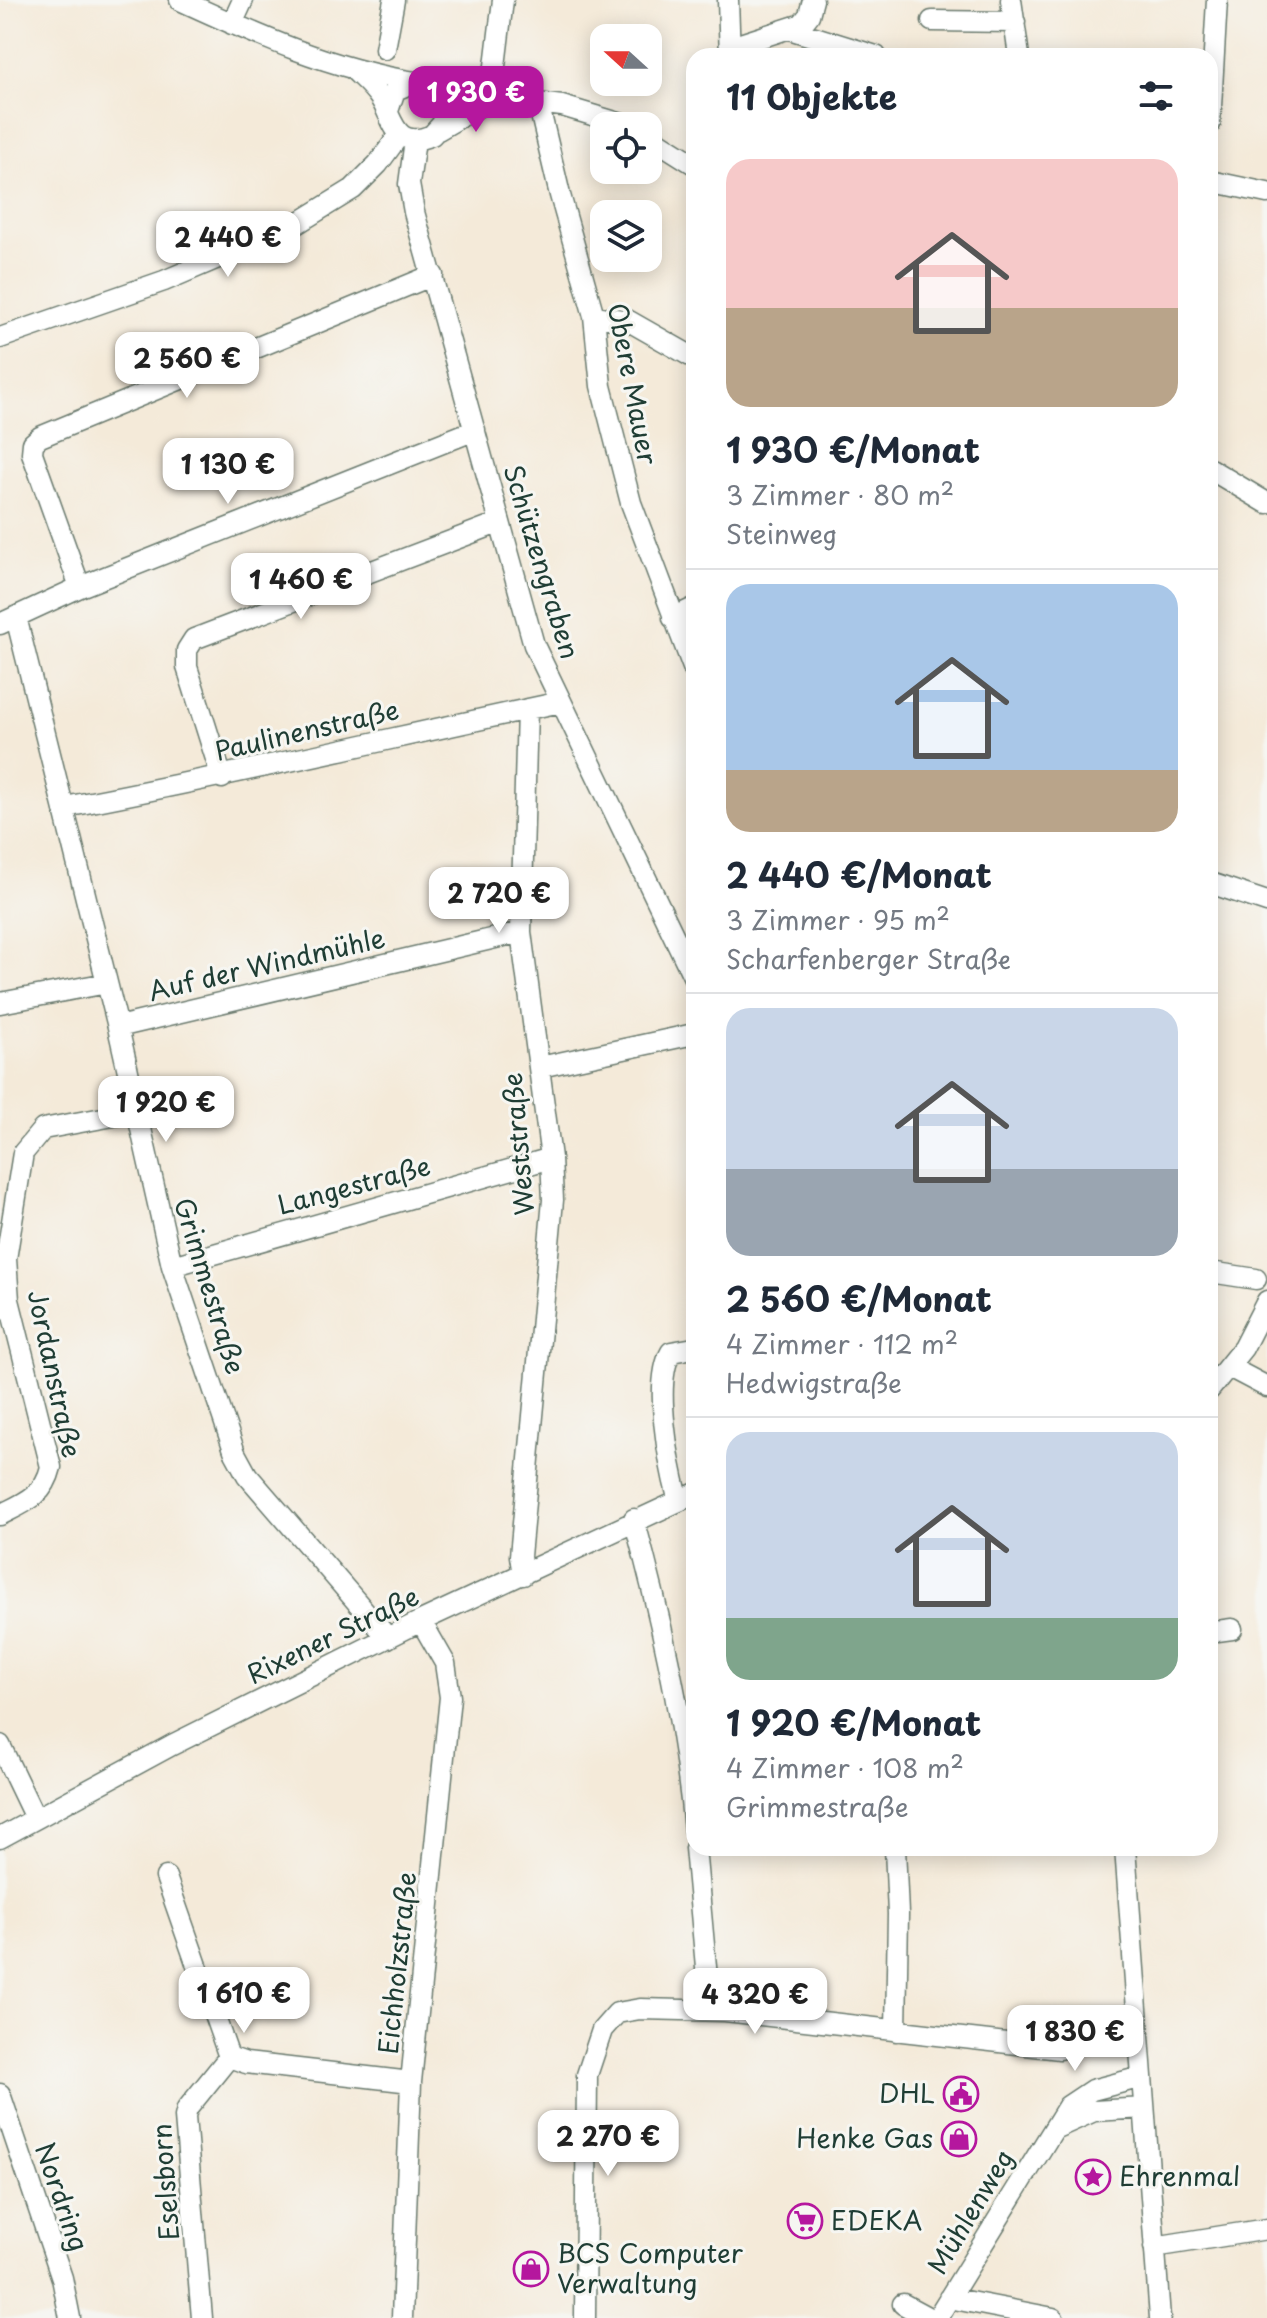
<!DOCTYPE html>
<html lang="de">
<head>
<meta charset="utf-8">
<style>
	body { margin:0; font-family:"Playpen Sans",sans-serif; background:#f6f6f7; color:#1f2937; height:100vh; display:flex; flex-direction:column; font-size:30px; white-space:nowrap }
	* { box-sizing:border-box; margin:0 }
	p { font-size:26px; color:#747a83 }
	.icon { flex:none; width:44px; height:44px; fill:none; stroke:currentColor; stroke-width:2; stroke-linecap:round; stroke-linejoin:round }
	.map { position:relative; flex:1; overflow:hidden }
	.drawer { position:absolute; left:686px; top:48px; width:532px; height:1808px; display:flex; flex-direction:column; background:#fff; border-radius:24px; box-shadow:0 4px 20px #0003 }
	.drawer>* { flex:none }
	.needle { width:52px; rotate:291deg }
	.controls { position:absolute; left:590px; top:24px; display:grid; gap:16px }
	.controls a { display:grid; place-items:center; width:72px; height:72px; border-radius:16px; background:#fff; box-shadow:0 4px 20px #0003; font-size:40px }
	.price { position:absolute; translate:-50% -68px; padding:0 18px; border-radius:16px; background:#fff; color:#222; font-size:26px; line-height:52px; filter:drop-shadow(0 2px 4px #0008) }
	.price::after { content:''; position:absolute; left:50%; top:48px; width:24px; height:18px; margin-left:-12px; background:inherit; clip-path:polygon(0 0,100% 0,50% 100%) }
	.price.current { background:#b5179e; color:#fff }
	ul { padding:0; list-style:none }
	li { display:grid; align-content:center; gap:16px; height:424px; padding:0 40px }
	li+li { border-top:2px solid #e0e1e3 }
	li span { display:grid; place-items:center; height:248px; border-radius:24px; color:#555 }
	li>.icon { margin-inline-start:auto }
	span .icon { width:144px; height:144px; fill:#fffc; stroke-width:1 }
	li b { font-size:34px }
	h2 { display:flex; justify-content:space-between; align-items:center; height:96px; padding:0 40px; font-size:34px }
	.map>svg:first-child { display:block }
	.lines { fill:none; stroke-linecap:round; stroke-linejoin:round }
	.minor-casing { stroke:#6a7a6e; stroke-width:23 }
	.minor { stroke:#fff; stroke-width:20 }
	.labels { text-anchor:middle; stroke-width:6; stroke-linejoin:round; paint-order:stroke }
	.street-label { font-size:26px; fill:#1f3d34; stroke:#f6f6f2 }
	.poi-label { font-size:26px; fill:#1f3d34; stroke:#f6f6f2; text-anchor:start }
</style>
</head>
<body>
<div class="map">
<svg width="1267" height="2318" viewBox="0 0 1267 2318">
	<rect width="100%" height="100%" fill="#f6f6f2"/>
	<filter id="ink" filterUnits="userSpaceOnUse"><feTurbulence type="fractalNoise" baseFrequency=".0125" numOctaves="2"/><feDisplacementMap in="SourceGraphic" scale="16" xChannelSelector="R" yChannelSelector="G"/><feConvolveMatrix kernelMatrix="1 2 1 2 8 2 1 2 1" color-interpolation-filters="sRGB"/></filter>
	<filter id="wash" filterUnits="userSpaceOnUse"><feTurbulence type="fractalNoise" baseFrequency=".006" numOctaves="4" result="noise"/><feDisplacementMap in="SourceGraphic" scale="32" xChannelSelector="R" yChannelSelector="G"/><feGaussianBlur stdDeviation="1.8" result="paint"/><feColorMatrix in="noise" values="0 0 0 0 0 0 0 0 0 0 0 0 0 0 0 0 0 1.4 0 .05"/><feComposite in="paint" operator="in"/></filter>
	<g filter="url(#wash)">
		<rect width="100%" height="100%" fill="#f4ead9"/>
	</g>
	<g filter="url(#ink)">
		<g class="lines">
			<!-- minor casing -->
			<g class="minor-casing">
				<path id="minor" d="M180,0C256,35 331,69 415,82
					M728,0L730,56
					M1011,0L1019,56
					M932,21L1015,22
					M232,24L243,0
					M789,29L876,56
					M731,47L802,24L809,15L813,0
					M385,49L394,0
					M354,70C363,79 373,87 380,98C394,119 394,151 432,135L443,123L445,106L431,85L415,82L395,90L388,111
					M438,91L562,106L629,126
					M491,99L503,0
					M538,102L560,195L594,316L601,386L631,503L694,670
					M1210,124L1217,0
					M438,130L491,99
					M648,135L694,164
					M415,140L409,184L414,212L534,645L694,978
					M1210,181L1267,193
					M594,316L629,321L694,358
					M0,338L164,281L293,226L353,189L378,164L400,134
					M1210,469L1267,503
					M80,587L32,453L33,443L40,437L433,275
					M16,617L118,1027L172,1266L235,1453L247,1475L388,1638
					M673,618L694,608
					M0,624L80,587L475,430
					M222,778L187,667V650L194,639L498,523
					M65,807C231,776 395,737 561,702
					M1210,883L1267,902
					M0,1003L107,983
					M118,1027L521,932
					M540,1067L694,1034
					M172,1266L551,1158
					M1210,1272L1256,1279
					M1229,1367L1267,1387
					M1210,1389L1243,1348L1267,1301
					M678,1498C669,1464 653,1383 671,1352L694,1348
					M0,1515C26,1502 44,1496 51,1467L9,1300L6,1259L23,1153L43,1129L135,1112
					M634,1519C662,1621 685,1726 694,1831
					M523,1575L520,1556L553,1200L551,1158L521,932L527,709
					M1210,1632L1232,1629
					M0,1745L35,1818
					M0,1838L172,1745L421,1621L694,1494
					M695,1848L710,2010
					M895,1848L898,1914L896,2031
					M1125,1848L1160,2318
					M166,1877L229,2057L246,2063L411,2082
					M0,2094L62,2278L70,2318
					M1056,2128L1094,2111L1144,2108
					M1154,2247L1267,2229
					M949,2298L1053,2318
					M903,2304L929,2318
					M202,2318L185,2117L187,2109L229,2057
					M402,2318L411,2082L450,1697L445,1663L421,1621
					M585,2318L587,2075L602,2030L617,2013L640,2009L725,2011L1060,2049
					M937,2318L1068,2106L1092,2090L1142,2077"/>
			</g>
			<!-- minor -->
			<use href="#minor" class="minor"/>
		</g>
	</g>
	<!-- icons -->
	<defs>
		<g id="civic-ring" transform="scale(1.8)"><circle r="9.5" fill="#f6f6f2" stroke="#b5179e" stroke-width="1.5"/><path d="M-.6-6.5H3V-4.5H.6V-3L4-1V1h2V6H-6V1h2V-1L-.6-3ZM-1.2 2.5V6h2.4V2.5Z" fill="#b5179e"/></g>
		<g id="shop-ring" transform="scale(1.8)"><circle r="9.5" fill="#f6f6f2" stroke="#b5179e" stroke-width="1.5"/><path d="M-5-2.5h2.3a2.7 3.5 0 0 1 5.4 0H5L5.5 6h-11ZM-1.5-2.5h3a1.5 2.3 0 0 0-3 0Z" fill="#b5179e"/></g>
		<g id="sight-ring" transform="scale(1.8)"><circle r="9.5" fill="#f6f6f2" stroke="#b5179e" stroke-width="1.5"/><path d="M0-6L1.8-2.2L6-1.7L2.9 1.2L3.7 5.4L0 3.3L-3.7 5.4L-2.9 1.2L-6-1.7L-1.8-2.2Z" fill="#b5179e"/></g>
		<g id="supermarket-ring" transform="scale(1.8)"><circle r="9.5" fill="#f6f6f2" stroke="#b5179e" stroke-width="1.5"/><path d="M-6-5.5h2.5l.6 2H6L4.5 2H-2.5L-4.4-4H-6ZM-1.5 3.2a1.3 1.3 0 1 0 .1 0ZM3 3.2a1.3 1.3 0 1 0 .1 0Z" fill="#b5179e"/></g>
	</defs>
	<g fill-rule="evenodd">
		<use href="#civic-ring" x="961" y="2094"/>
		<use href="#shop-ring" x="959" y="2139"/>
		<use href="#sight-ring" x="1093" y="2177"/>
		<use href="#supermarket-ring" x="805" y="2221"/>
		<use href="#shop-ring" x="531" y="2269"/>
	</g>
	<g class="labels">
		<!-- street labels -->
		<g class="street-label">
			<text transform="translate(632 384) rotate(79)" y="9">Obere Mauer</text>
			<text transform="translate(541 562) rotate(73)" y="9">Schützengraben</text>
			<text transform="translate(307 731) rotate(-13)" y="9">Paulinenstraße</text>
			<text transform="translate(267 965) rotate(-13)" y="9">Auf der Windmühle</text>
			<text transform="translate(519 1144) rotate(-95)" y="9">Weststraße</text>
			<text transform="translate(354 1186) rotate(-15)" y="9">Langestraße</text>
			<text transform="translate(209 1286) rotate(73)" y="9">Grimmestraße</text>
			<text transform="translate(54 1374) rotate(78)" y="9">Jordanstraße</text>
			<text transform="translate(333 1636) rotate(-26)" y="9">Rixener Straße</text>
			<text transform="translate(398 1963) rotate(-84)" y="9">Eichholzstraße</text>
			<text transform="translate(166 2182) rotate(-94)" y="9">Eselsborn</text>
			<text transform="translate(61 2197) rotate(71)" y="9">Nordring</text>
			<text transform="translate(971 2212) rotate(-59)" y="9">Mühlenweg</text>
		</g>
		<!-- poi labels -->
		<g class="poi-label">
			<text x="935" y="2103" text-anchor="end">DHL</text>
			<text x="933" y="2148" text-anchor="end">Henke Gas</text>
			<text x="1119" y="2186">Ehrenmal</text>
			<text x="831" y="2230">EDEKA</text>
			<text x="557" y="2263">BCS Computer<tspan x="557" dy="30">Verwaltung</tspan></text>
		</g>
	</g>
</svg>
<div class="controls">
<a><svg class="needle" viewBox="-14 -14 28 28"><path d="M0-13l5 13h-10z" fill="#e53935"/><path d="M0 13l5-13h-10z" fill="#747a83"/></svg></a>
<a><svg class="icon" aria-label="locate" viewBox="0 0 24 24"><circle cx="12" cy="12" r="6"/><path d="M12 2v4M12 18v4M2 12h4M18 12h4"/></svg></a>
<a><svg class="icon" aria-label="layers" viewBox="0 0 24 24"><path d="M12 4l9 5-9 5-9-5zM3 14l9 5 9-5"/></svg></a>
</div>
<b class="price current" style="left:476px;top:134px">1 930 €</b>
<b class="price" style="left:228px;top:279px">2 440 €</b>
<b class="price" style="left:187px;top:400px">2 560 €</b>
<b class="price" style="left:228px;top:506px">1 130 €</b>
<b class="price" style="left:301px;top:621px">1 460 €</b>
<b class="price" style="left:499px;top:935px">2 720 €</b>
<b class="price" style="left:166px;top:1144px">1 920 €</b>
<b class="price" style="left:244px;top:2035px">1 610 €</b>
<b class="price" style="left:755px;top:2036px">4 320 €</b>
<b class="price" style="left:1075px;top:2073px">1 830 €</b>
<b class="price" style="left:608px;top:2178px">2 270 €</b>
<section class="drawer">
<h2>11 Objekte<svg class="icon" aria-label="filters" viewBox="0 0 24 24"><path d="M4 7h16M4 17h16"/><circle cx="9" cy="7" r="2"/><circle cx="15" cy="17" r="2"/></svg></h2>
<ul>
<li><span style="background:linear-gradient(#f6c9c9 60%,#b9a48a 0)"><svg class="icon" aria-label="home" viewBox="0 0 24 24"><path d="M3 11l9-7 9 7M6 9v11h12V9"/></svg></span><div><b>1 930 €/Monat</b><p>3 Zimmer · 80 m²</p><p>Steinweg</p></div></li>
<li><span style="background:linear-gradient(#a9c7e8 75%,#b9a48a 0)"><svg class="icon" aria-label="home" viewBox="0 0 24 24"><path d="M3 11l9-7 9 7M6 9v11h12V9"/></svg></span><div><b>2 440 €/Monat</b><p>3 Zimmer · 95 m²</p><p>Scharfenberger Straße</p></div></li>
<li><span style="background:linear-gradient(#c9d6e8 65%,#9aa5b1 0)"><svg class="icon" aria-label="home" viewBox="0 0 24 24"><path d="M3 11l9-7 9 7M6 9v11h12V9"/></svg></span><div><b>2 560 €/Monat</b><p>4 Zimmer · 112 m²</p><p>Hedwigstraße</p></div></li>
<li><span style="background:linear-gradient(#c9d6e8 75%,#7fa58c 0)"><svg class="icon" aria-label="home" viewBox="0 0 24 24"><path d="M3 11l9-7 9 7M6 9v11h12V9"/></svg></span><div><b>1 920 €/Monat</b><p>4 Zimmer · 108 m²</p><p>Grimmestraße</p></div></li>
</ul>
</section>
</div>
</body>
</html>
